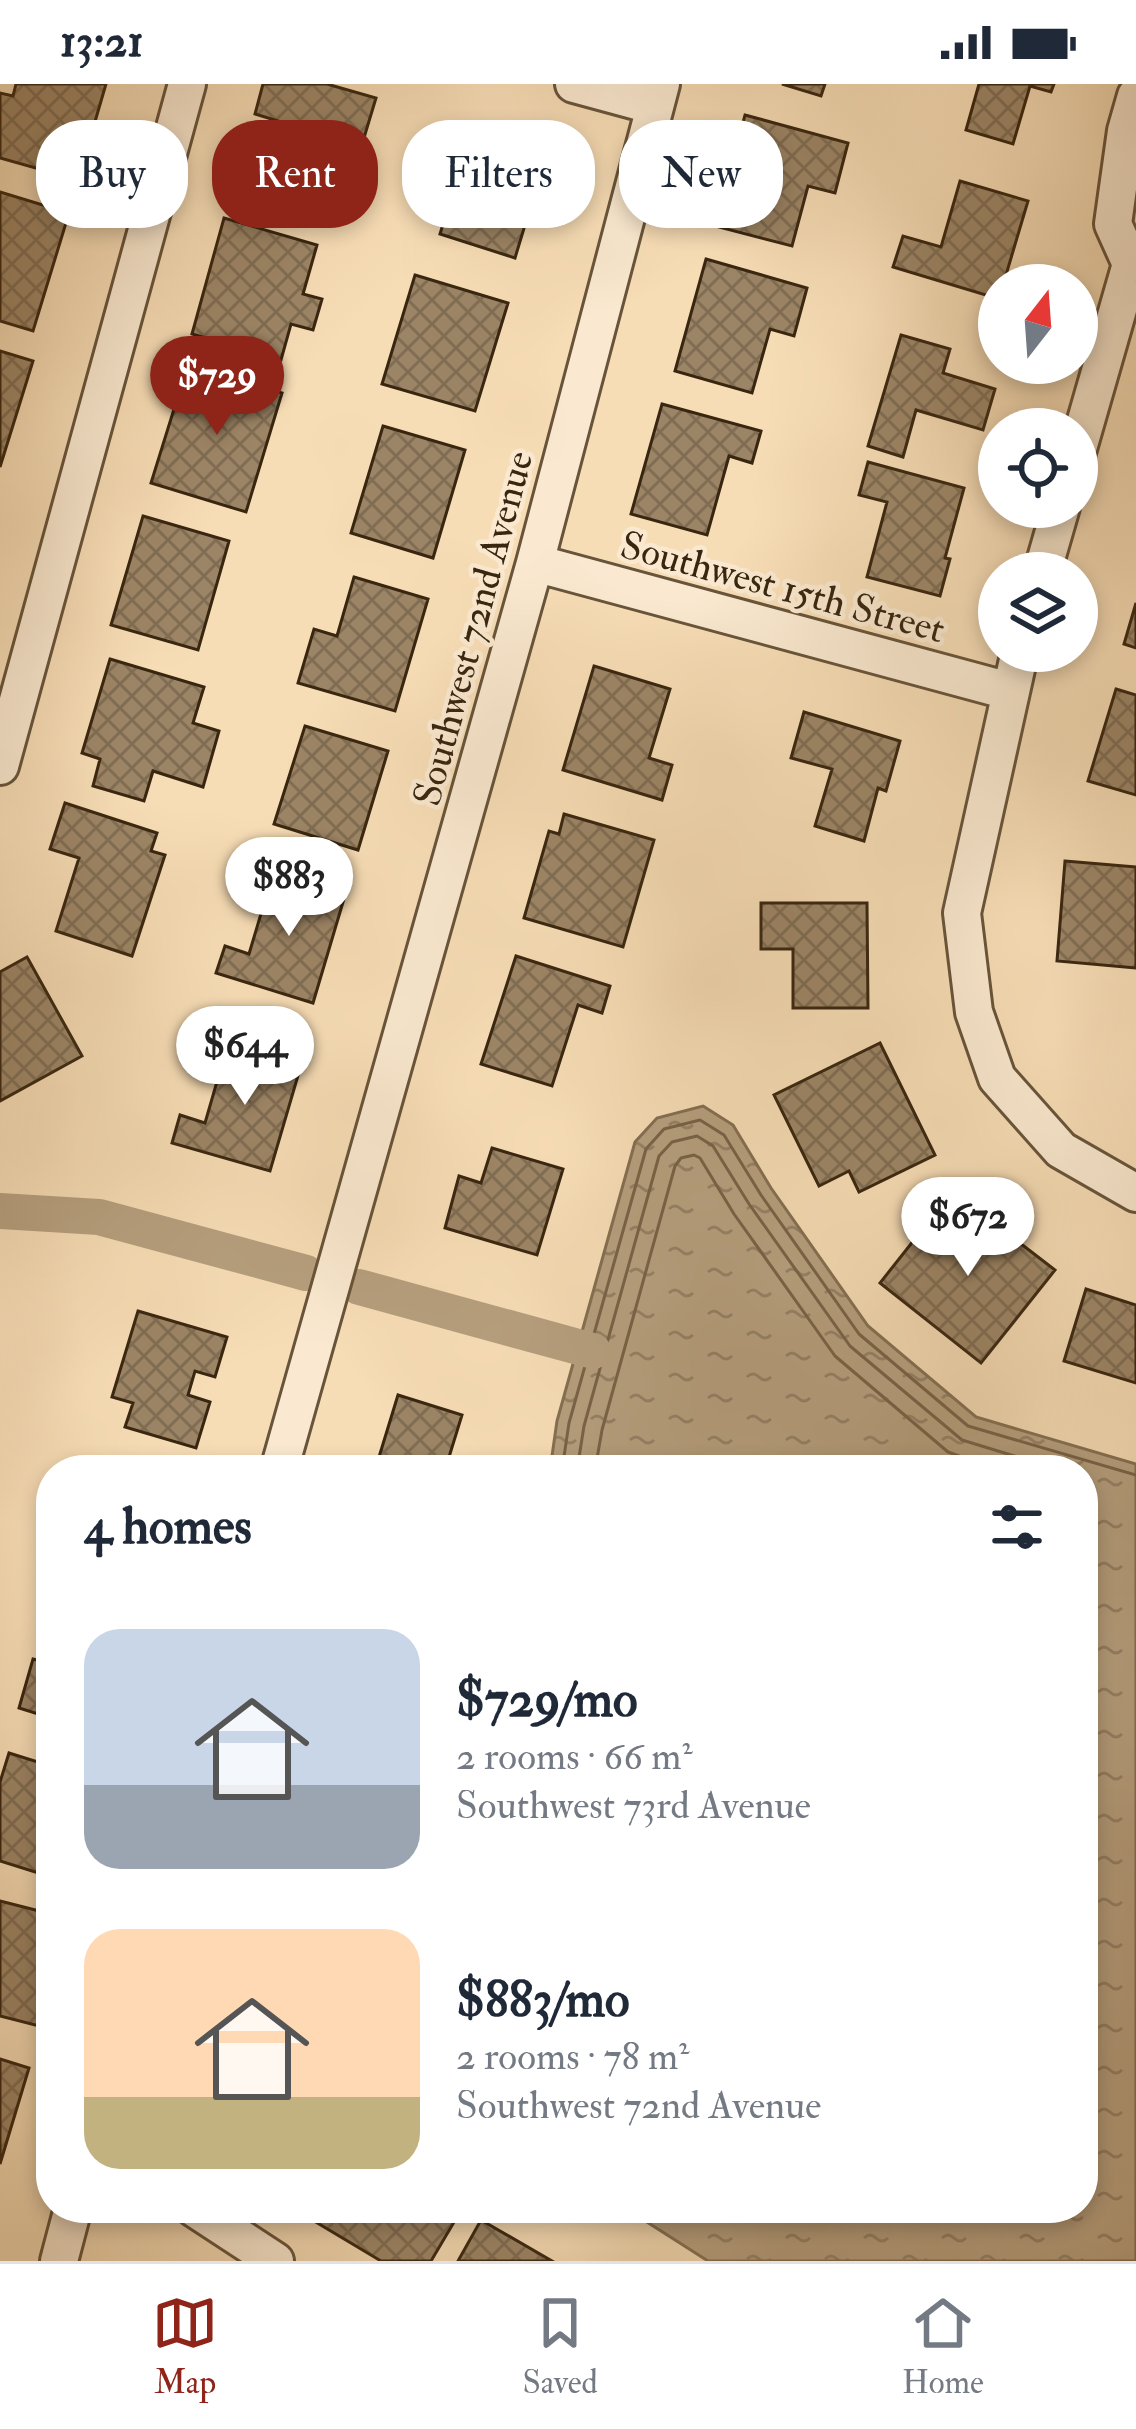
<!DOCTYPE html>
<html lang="en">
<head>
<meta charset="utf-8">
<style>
	body { margin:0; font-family:"IM FELL Double Pica",serif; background:#f6f6f7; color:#1f2937; height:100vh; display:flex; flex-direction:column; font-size:45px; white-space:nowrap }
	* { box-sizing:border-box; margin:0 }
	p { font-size:39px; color:#747a83 }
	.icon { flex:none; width:66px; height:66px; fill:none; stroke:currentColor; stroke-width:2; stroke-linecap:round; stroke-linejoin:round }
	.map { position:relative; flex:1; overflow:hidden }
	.details { position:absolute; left:36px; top:1371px; width:1062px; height:768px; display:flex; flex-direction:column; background:#fff; border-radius:48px; box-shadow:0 6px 18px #0003 }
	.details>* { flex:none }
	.hud { position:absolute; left:36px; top:36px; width:1065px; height:108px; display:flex; gap:24px }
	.needle { width:78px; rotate:17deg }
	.buttons { position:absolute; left:978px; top:180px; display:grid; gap:24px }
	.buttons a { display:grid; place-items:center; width:120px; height:120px; border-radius:50%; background:#fff; box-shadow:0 6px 18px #0003; font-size:60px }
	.price { position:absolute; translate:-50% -102px; padding:0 27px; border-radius:42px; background:#fff; color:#222; font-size:39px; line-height:78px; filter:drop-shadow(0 3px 6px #0008) }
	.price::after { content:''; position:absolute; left:50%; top:72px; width:36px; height:27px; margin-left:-18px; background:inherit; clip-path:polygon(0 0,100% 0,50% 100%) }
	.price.selected { background:#8f2418; color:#fff }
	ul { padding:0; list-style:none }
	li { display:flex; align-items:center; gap:36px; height:300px; padding:0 48px }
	li span { display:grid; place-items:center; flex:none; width:336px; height:240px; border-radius:36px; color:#555 }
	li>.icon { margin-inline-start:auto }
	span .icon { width:144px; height:144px; fill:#fffc; stroke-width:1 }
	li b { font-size:51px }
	h2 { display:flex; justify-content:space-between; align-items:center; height:144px; padding:0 48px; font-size:51px }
	.chip { padding:0 42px; border-radius:48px; background:#fff; box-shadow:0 6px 18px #0003; font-size:42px; line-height:108px }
	.chip.selected { background:#8f2418; color:#fff }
	.status { display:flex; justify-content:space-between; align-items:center; height:84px; padding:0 60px; background:#fff; direction:ltr }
	.status svg { height:33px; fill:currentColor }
	.tab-bar { display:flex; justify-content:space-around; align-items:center; height:168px; border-top:3px solid #e0e1e3; background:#fff; font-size:33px; color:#747a83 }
	.tab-bar a { display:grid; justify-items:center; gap:6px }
	.tab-bar .selected { color:#8f2418 }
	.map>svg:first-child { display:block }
	.water { fill:url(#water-ripples); stroke:#846f52; stroke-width:3 }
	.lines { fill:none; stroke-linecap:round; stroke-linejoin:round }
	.shore { stroke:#786247; stroke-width:3 }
	.canal { stroke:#b69f7e; stroke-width:36 }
	.building { fill:url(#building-cross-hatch); stroke:#392610; stroke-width:3 }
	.minor-casing { stroke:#68543a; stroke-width:42 }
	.minor { stroke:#fae9d0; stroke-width:36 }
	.labels { text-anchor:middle; stroke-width:9; stroke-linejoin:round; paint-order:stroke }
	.street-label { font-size:39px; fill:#392610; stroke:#fae9d0 }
</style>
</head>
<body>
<div class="status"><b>13:21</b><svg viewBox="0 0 49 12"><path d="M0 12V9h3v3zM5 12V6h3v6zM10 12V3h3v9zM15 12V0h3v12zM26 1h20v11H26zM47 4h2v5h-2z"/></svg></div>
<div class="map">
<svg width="1136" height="2177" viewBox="0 0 1136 2177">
	<defs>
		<pattern id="water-ripples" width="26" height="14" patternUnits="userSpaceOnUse" patternTransform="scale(3)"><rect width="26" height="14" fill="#b69f7e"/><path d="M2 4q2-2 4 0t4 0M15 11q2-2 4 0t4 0" fill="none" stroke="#958166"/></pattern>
		<pattern id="building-cross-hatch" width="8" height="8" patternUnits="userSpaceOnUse" patternTransform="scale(3)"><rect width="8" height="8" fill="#9c8566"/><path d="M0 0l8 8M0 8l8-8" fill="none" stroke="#806d53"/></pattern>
	</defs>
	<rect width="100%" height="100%" fill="#f7ddb6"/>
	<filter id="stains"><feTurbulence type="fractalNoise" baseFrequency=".00167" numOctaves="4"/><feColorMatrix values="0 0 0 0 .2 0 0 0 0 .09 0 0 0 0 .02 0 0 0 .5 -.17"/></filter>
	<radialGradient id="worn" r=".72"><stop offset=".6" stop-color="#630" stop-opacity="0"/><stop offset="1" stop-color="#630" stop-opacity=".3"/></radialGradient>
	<!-- water -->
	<path class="water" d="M703,1022L733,1041L771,1104L868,1242L976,1333L1136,1380V2177H708L625,2124H1083V1386H550L557,1337L635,1058L657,1034Z"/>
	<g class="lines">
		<!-- shore -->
		<path class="shore" d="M562,1386L569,1339L646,1065L664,1045L700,1036L724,1051L761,1111L859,1250L968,1342L1136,1391
			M577,1386L584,1342L659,1072L672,1058L697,1052L713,1062L749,1120L850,1262L962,1356L1060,1386
			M595,1386L602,1346L675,1082L681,1074L694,1071L700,1074L734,1130L835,1272L948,1368L997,1386"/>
		<!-- canal -->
		<path class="canal" d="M0,1127L99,1133L306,1189
			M359,1203L593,1267"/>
	</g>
	<!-- building -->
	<path class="building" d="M16,0H106L78,96L0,74V9L13,12Z
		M263,0H327L376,14L338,140L255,116L278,37L255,30Z
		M782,0H825L821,12Z
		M979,0H1054L1051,8L1030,2L1013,60L966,46Z
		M745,31L848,59L835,109L808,102L792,162L715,142Z
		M470,52L545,75L515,174L440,150Z
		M960,97L1028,117L1003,201H999V215L893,183L903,152L941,163Z
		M0,108L69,129L33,247L0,237Z
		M224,134L317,161L303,210L322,215L313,246L291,240L281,276L192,250Z
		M706,175L807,204L794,252L770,245L752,309L675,287Z
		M415,191L508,219L475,327L382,300Z
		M901,251L950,265L943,289L995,305L983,346L916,326L903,373L868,362Z
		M0,267L33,277L0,383Z
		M188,280L282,309L246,428L151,399Z
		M662,320L761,347L752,379L729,372L707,451L631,430Z
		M383,342L465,366L433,474L351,449Z
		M868,378L964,404L945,474L950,475L940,512L867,493L887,418L859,411Z
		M143,432L229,457L198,566L111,541Z
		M354,493L428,515L395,627L298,599L314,545L337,552Z
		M1136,519V564L1124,560Z
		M110,575L204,603L193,639L219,647L203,703L153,687L144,717L93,702L100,675L82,669Z
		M594,582L670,605L649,674L672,681L662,716L563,686Z
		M1116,605L1136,611V711L1088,697Z
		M804,628L900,657L886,707L878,704L864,757L815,742L832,685L791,674Z
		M305,642L388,667L358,766L274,740Z
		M65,719L157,749L151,767L165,771L132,872L56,847L79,774L50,765Z
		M564,730L654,756L623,863L524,834L549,747L559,750Z
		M1065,777L1136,783V884L1057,877Z
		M274,786L346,808L313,919L216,889L225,862L249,870Z
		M761,819H867L868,924H793V865H761Z
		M516,872L610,902L602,929L578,921L552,1002L481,980Z
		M27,873L82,972L0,1017V888Z
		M229,956L302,978L270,1087L172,1059L180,1031L205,1039Z
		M880,959L935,1071L859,1108L849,1087L819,1102L774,1011Z
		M492,1064L563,1085L537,1171L445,1144L459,1092L481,1099Z
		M941,1122L967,1144L984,1123L1020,1151L1016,1156L1055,1186L981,1279L880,1199Z
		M1086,1205L1136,1221V1299L1064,1277Z
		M138,1227L227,1253L215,1293L195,1287L188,1311L210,1318L196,1364L125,1343L133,1319L112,1313Z
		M398,1311L462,1331L445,1386H375Z
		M33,1575L51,1580V1634L19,1624Z
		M9,1669L51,1682V1793L0,1777V1698Z
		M0,1817L51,1830V1899L39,1942L0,1932Z
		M0,1975L29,1984L0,2080Z
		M308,2124H454L460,2128L431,2177H381L304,2131Z
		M481,2136L552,2177H458Z"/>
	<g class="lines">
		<!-- minor casing -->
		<g class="minor-casing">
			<path id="minor" d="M574,0L655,22
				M1131,180L1113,140L1126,47L1136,12
				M1077,368L1131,180L1136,175
				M535,479L1009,607
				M1042,489L1061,423
				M1020,567L962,829L974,928L997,994L1061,1066L1136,1109
				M0,682L187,0
				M279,1386L535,479L661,0
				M194,2124L275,2177
				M59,2177L73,2124"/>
		</g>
		<!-- minor -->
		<use href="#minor" class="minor"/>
	</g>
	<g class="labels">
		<!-- street labels -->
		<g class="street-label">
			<text transform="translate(783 502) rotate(15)" y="14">Southwest 15th Street</text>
			<text transform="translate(472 544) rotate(-75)" y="14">Southwest 72nd Avenue</text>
		</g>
	</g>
	<rect width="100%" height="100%" filter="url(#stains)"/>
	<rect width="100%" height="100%" fill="url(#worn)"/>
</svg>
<div class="buttons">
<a><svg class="needle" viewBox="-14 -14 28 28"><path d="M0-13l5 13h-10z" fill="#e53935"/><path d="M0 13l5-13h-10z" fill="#747a83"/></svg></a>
<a><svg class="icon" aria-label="locate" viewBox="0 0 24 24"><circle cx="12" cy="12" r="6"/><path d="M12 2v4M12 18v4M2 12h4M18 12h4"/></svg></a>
<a><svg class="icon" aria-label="layers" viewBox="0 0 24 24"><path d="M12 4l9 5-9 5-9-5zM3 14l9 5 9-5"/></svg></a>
</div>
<b class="price selected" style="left:217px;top:354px">$729</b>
<b class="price" style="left:289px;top:855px">$883</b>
<b class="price" style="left:245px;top:1024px">$644</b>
<b class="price" style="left:968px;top:1195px">$672</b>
<div class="hud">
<a class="chip">Buy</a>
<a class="chip selected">Rent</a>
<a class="chip">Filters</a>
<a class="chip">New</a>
</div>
<section class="details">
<h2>4 homes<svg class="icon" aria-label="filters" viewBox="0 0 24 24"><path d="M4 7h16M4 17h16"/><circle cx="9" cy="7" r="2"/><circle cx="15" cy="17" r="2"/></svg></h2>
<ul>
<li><span style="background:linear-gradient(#c9d6e8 65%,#9aa5b1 0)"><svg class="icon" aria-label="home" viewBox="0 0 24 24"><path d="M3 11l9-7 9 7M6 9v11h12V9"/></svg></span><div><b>$729/mo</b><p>2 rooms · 66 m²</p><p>Southwest 73rd Avenue</p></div></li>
<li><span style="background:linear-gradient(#ffd9b3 70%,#c2b280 0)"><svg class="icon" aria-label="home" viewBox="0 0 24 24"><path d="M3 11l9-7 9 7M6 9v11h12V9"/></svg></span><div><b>$883/mo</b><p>2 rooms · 78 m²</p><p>Southwest 72nd Avenue</p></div></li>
</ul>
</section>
</div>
<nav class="tab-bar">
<a class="selected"><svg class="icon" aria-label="map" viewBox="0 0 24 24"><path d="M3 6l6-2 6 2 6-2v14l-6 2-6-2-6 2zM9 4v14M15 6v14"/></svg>Map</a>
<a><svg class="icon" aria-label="saved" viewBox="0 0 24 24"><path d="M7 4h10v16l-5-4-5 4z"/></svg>Saved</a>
<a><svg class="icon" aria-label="home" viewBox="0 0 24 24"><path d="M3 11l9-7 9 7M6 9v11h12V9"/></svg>Home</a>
</nav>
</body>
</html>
